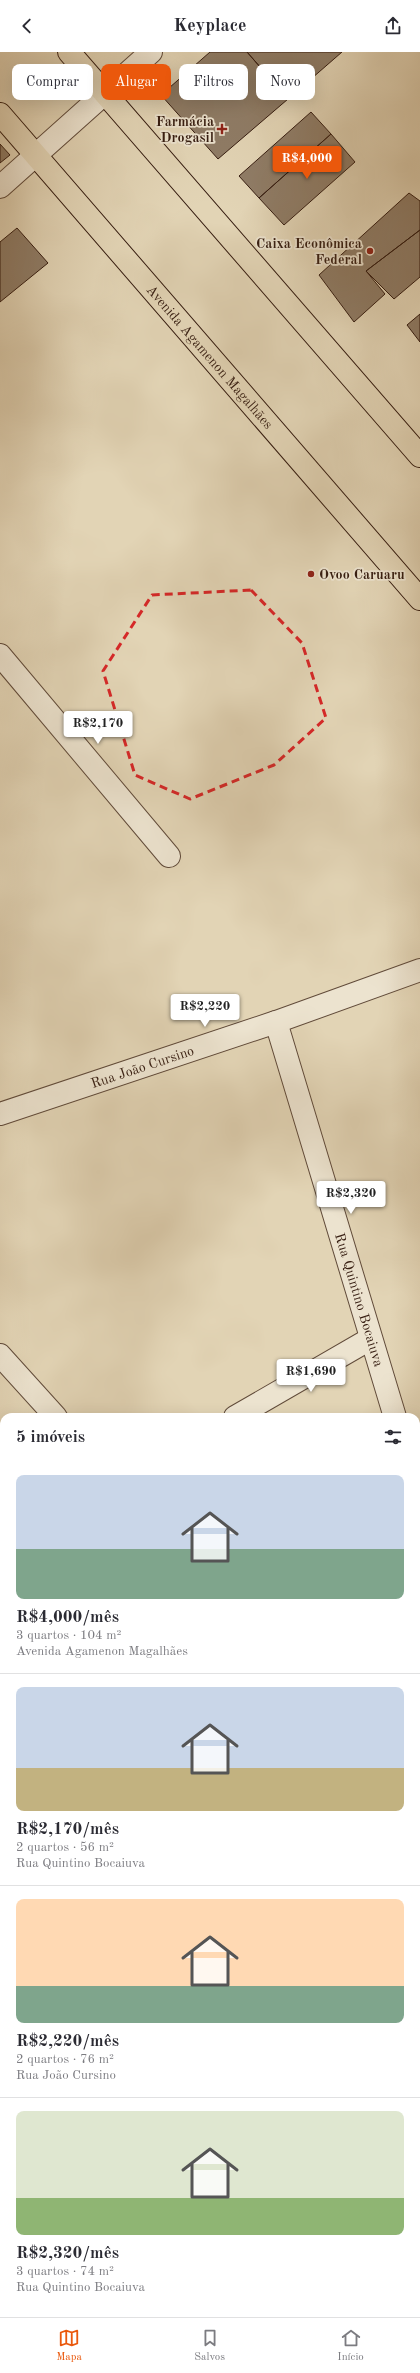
<!DOCTYPE html>
<html lang="pt">
<head>
<meta charset="utf-8">
<style>
	body { margin:0; font-family:"Old Standard TT",serif; background:#f2f2f3; color:#2b2b33; height:100vh; display:flex; flex-direction:column; font-size:15px; white-space:nowrap }
	* { box-sizing:border-box; margin:0 }
	p { font-size:13px; color:#7c7c81 }
	.icon { flex:none; width:22px; height:22px; fill:none; stroke:currentColor; stroke-width:2; stroke-linecap:round; stroke-linejoin:round }
	.map { position:relative; flex:1; overflow:hidden }
	.side { position:absolute; left:0px; top:1361px; width:420px; height:904px; display:flex; flex-direction:column; background:#fff; border-radius:12px 12px 0 0; box-shadow:0 4px 16px #0002 }
	.side>* { flex:none }
	.guide { position:absolute; left:12px; top:12px; width:396px; height:36px; display:flex; gap:8px }
	.price { position:absolute; translate:-50% -34px; padding:0 9px; border-radius:4px; background:#fff; color:#222; font-size:13px; line-height:26px; filter:drop-shadow(0 1px 2px #0008) }
	.price::after { content:''; position:absolute; left:50%; top:24px; width:12px; height:9px; margin-left:-6px; background:inherit; clip-path:polygon(0 0,100% 0,50% 100%) }
	.price.on { background:#ea580c; color:#fff }
	ul { padding:0; list-style:none }
	li { display:grid; align-content:center; gap:8px; height:212px; padding:0 16px }
	li+li { border-top:1px solid #e1e1e2 }
	li span { display:grid; place-items:center; height:124px; border-radius:8px; color:#555 }
	li>.icon { margin-inline-start:auto }
	span .icon { width:72px; height:72px; fill:#fffc; stroke-width:1 }
	li b { font-size:17px }
	h2 { display:flex; justify-content:space-between; align-items:center; height:48px; padding:0 16px; font-size:17px }
	.tag { padding:0 14px; border-radius:8px; background:#fff; box-shadow:0 4px 16px #0002; font-size:14px; line-height:36px }
	.tag.on { background:#ea580c; color:#fff }
	header { display:flex; justify-content:space-between; align-items:center; height:52px; padding:0 16px; background:#fff; font-size:18px; font-weight:800 }
	.menu { display:flex; justify-content:space-around; align-items:center; height:56px; border-top:1px solid #e1e1e2; background:#fff; font-size:11px; color:#7c7c81 }
	.menu a { display:grid; justify-items:center; gap:2px }
	.menu .on { color:#ea580c }
	.map>svg:first-child { display:block }
	.building { fill:#8f7c66; stroke:#361d11 }
	.lines { fill:none; stroke-linecap:round; stroke-linejoin:round }
	.minor-casing { stroke:#614b3a; stroke-width:24 }
	.tertiary-casing { stroke:#614b3a; stroke-width:24 }
	.primary-casing { stroke:#361d11; stroke-width:24 }
	.minor { stroke:#ece3cf; stroke-width:22 }
	.tertiary { stroke:#ece3cf; stroke-width:22 }
	.primary { stroke:#e2d4b5; stroke-width:22 }
	.marked { fill:none; stroke:#d62828; stroke-width:3; stroke-dasharray:8 5; stroke-linejoin:round }
	.poi-dot { fill:#8f2418; stroke:#ece3cf; stroke-width:1.5 }
	.labels { text-anchor:middle; stroke-width:3.5; stroke-linejoin:round; paint-order:stroke }
	.poi-label { font-size:14px; font-weight:bold; fill:#361d11; stroke:#ece3cf; text-anchor:end }
	.street-label { font-size:14px; fill:#361d11; stroke:#ece3cf }
</style>
</head>
<body>
<header><svg class="icon" aria-label="back" viewBox="0 0 24 24"><path d="M15 5l-7 7 7 7"/></svg>Keyplace<svg class="icon" aria-label="share" viewBox="0 0 24 24"><path d="M12 15V3M7 8l5-5 5 5M5 13v7h14v-7"/></svg></header>
<div class="map">
<svg width="420" height="2265" viewBox="0 0 420 2265">
	<rect width="100%" height="100%" fill="#e2d4b5"/>
	<filter id="stains"><feTurbulence type="fractalNoise" baseFrequency=".005" numOctaves="4"/><feColorMatrix values="0 0 0 0 .2 0 0 0 0 .09 0 0 0 0 .02 0 0 0 .5 -.17"/></filter>
	<radialGradient id="worn" r=".72"><stop offset=".6" stop-color="#630" stop-opacity="0"/><stop offset="1" stop-color="#630" stop-opacity=".3"/></radialGradient>
	<!-- building -->
	<path class="building" d="M210,0H247L288,47L218,107L161,43Z
		M247,0H342L288,47Z
		M311,60L331,82L259,146L239,124Z
		M331,82L355,110L284,173L259,146Z
		M0,92L10,103L0,111Z
		M409,141L420,149V178L366,219L385,242L354,270L319,223Z
		M17,176L48,211L0,250V190Z
		M420,178V225L394,247L366,219Z
		M420,262V290L407,273Z
		M420,2206V2239L416,2234V2210Z"/>
	<g class="lines">
		<!-- minor casing -->
		<g class="minor-casing">
			<g id="minor">
				<path d="M0,135L151,0"/>
				<path d="M0,603L169,804"/>
				<path id="s1" d="M276,970L395,1365"/>
				<path d="M235,1365L370,1287"/>
				<path d="M416,1434L420,1448"/>
				<path d="M0,1491L4,1489"/>
				<path d="M416,1628L420,1625"/>
				<path d="M0,1870L4,1868"/>
				<path d="M416,1946L420,1944"/>
				<path d="M0,2042L4,2040"/>
				<path d="M76,2265L81,2261"/>
			</g>
		</g>
		<!-- tertiary casing -->
		<g class="tertiary-casing">
			<g id="tertiary">
				<path id="s2" d="M0,1062L276,970L420,918"/>
				<path d="M0,1303L56,1365"/>
				<path d="M416,1760L420,1764"/>
				<path d="M0,2016L4,2025"/>
				<path d="M190,2261L195,2265"/>
			</g>
		</g>
		<!-- primary casing -->
		<g class="primary-casing">
			<g id="primary">
				<path d="M69,0L420,404"/>
				<path id="s3" d="M0,62L420,547"/>
			</g>
		</g>
		<!-- minor -->
		<use href="#minor" class="minor"/>
		<!-- tertiary -->
		<use href="#tertiary" class="tertiary"/>
		<!-- primary -->
		<use href="#primary" class="primary"/>
	</g>
	<!-- marked area -->
	<path class="marked" d="M251,538L302,591L326,666L274,713L190,747L135,723L103,619L152,543Z"/>
	<!-- markers -->
	<g class="poi-dot">
		<path d="M220 71h4v4h4v4h-4v4h-4v-4h-4v-4h4z"/>
		<circle cx="370" cy="199" r="4"/>
		<circle cx="311" cy="522" r="4"/>
	</g>
	<g class="labels">
		<!-- poi labels -->
		<g class="poi-label">
			<text x="214" y="74">Farmácia<tspan x="214" dy="16">Drogasil</tspan></text>
			<text x="362" y="196">Caixa Econômica<tspan x="362" dy="16">Federal</tspan></text>
			<text x="319" y="527" text-anchor="start">Ovoo Caruaru</text>
		</g>
		<!-- street labels -->
		<g class="street-label">
			<text dy="5" stroke="none"><textPath href="#s3" startOffset="321">Avenida Agamenon Magalhães</textPath></text>
			<text dy="5" stroke="none"><textPath href="#s2" startOffset="150">Rua João Cursino</textPath></text>
			<text dy="5" stroke="none"><textPath href="#s1" startOffset="290">Rua Quintino Bocaiuva</textPath></text>
		</g>
	</g>
	<rect width="100%" height="100%" filter="url(#stains)"/>
	<rect width="100%" height="100%" fill="url(#worn)"/>
</svg>
<b class="price on" style="left:307px;top:128px">R$4,000</b>
<b class="price" style="left:98px;top:693px">R$2,170</b>
<b class="price" style="left:205px;top:976px">R$2,220</b>
<b class="price" style="left:351px;top:1163px">R$2,320</b>
<b class="price" style="left:311px;top:1341px">R$1,690</b>
<div class="guide">
<a class="tag">Comprar</a>
<a class="tag on">Alugar</a>
<a class="tag">Filtros</a>
<a class="tag">Novo</a>
</div>
<section class="side">
<h2>5 imóveis<svg class="icon" aria-label="filters" viewBox="0 0 24 24"><path d="M4 7h16M4 17h16"/><circle cx="9" cy="7" r="2"/><circle cx="15" cy="17" r="2"/></svg></h2>
<ul>
<li><span style="background:linear-gradient(#c9d6e8 60%,#7fa58c 0)"><svg class="icon" aria-label="home" viewBox="0 0 24 24"><path d="M3 11l9-7 9 7M6 9v11h12V9"/></svg></span><div><b>R$4,000/mês</b><p>3 quartos · 104 m²</p><p>Avenida Agamenon Magalhães</p></div></li>
<li><span style="background:linear-gradient(#c9d6e8 65%,#c2b280 0)"><svg class="icon" aria-label="home" viewBox="0 0 24 24"><path d="M3 11l9-7 9 7M6 9v11h12V9"/></svg></span><div><b>R$2,170/mês</b><p>2 quartos · 56 m²</p><p>Rua Quintino Bocaiuva</p></div></li>
<li><span style="background:linear-gradient(#ffd9b3 70%,#7fa58c 0)"><svg class="icon" aria-label="home" viewBox="0 0 24 24"><path d="M3 11l9-7 9 7M6 9v11h12V9"/></svg></span><div><b>R$2,220/mês</b><p>2 quartos · 76 m²</p><p>Rua João Cursino</p></div></li>
<li><span style="background:linear-gradient(#dfe7d0 70%,#8fb573 0)"><svg class="icon" aria-label="home" viewBox="0 0 24 24"><path d="M3 11l9-7 9 7M6 9v11h12V9"/></svg></span><div><b>R$2,320/mês</b><p>3 quartos · 74 m²</p><p>Rua Quintino Bocaiuva</p></div></li>
</ul>
</section>
</div>
<nav class="menu">
<a class="on"><svg class="icon" aria-label="map" viewBox="0 0 24 24"><path d="M3 6l6-2 6 2 6-2v14l-6 2-6-2-6 2zM9 4v14M15 6v14"/></svg>Mapa</a>
<a><svg class="icon" aria-label="saved" viewBox="0 0 24 24"><path d="M7 4h10v16l-5-4-5 4z"/></svg>Salvos</a>
<a><svg class="icon" aria-label="home" viewBox="0 0 24 24"><path d="M3 11l9-7 9 7M6 9v11h12V9"/></svg>Início</a>
</nav>
</body>
</html>
